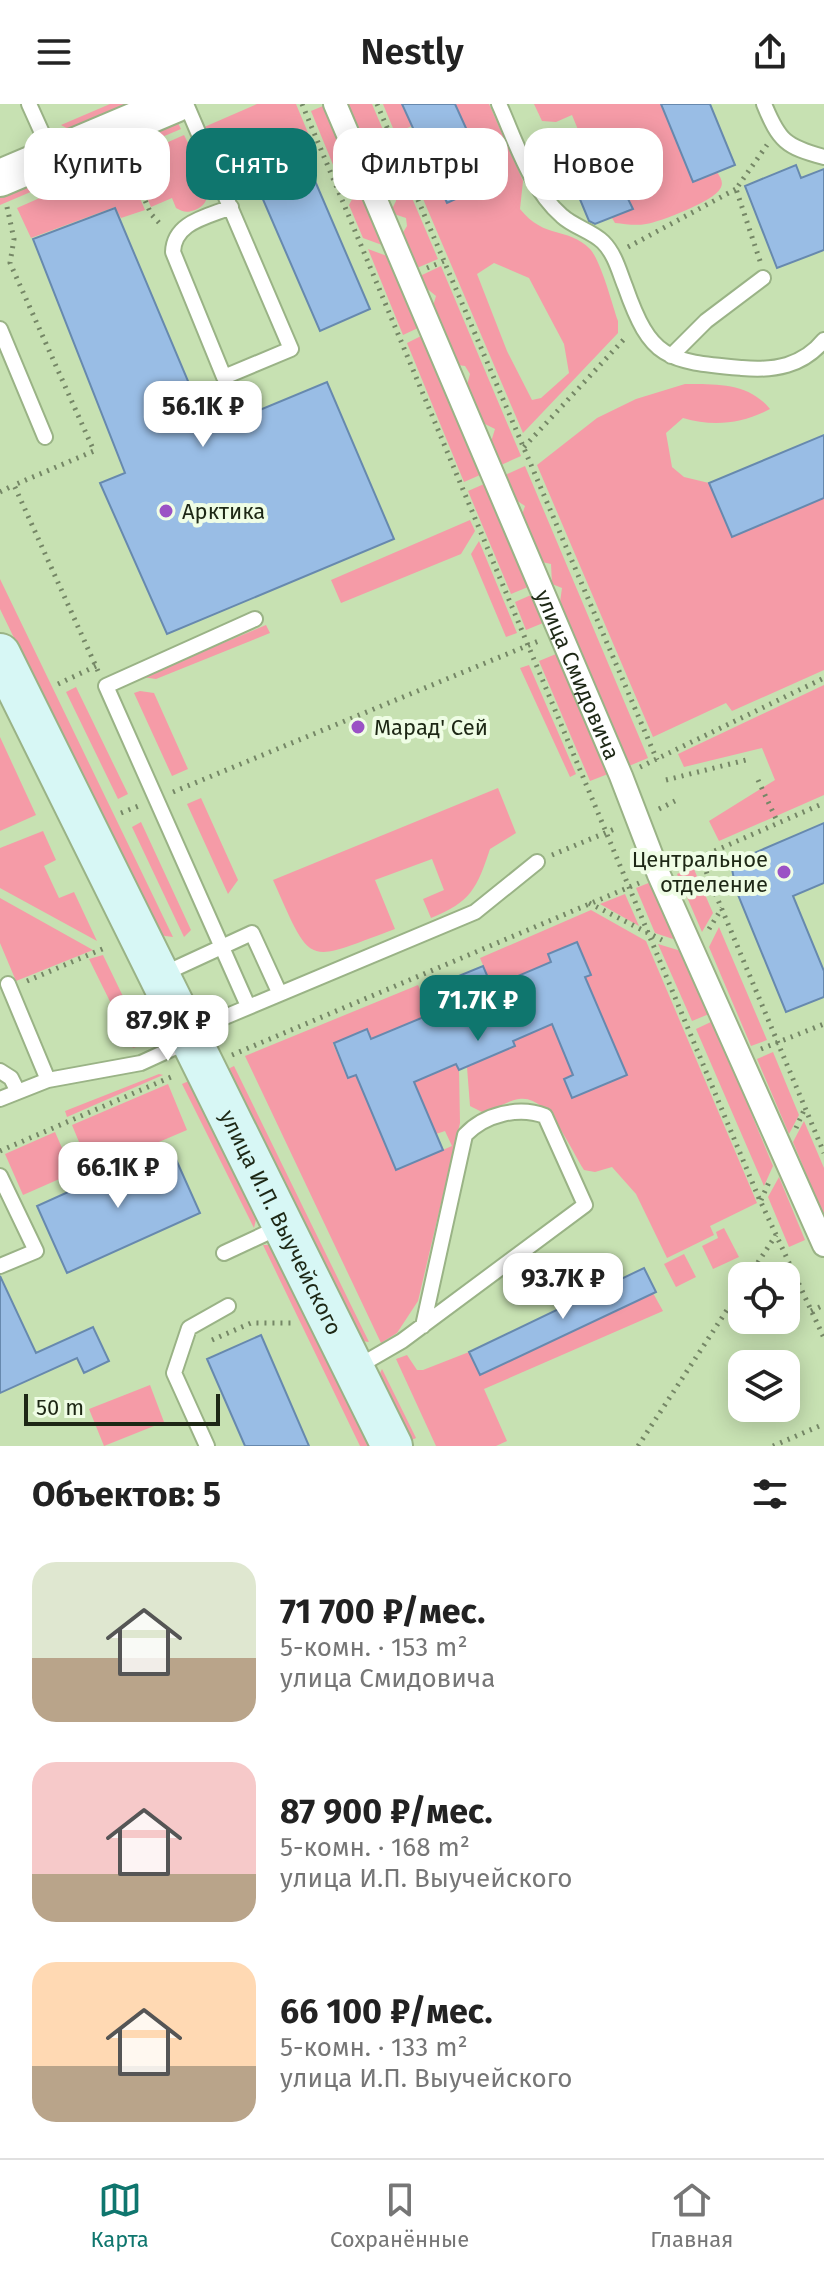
<!DOCTYPE html>
<html lang="ru">
<head>
<meta charset="utf-8">
<style>
	body { margin:0; font-family:"Fira Sans",sans-serif; background:#f6f6f6; color:#222; height:100vh; display:flex; flex-direction:column; font-size:30px; white-space:nowrap }
	* { box-sizing:border-box; margin:0 }
	p { font-size:26px; color:#767676 }
	.icon { flex:none; width:44px; height:44px; fill:none; stroke:currentColor; stroke-width:2; stroke-linecap:round; stroke-linejoin:round }
	.map { position:relative; height:1342px; overflow:hidden }
	.details { display:flex; flex-direction:column; background:#fff; flex:1 }
	.details>* { flex:none }
	.top-card { position:absolute; left:24px; top:24px; width:776px; height:72px; display:flex; gap:16px }
	.controls { position:absolute; left:728px; top:1158px; display:grid; gap:16px }
	.controls a { display:grid; place-items:center; width:72px; height:72px; border-radius:16px; background:#fff; box-shadow:0 4px 20px #0003; font-size:40px }
	.scale { position:absolute; left:24px; bottom:20px; width:196px; box-sizing:border-box; padding-left:8px; border:4px solid #1d2715; border-top:0; font-size:22px; line-height:28px; white-space:nowrap; color:#1d2715; -webkit-text-stroke:6px #effde5; paint-order:stroke }
	.price { position:absolute; translate:-50% -68px; padding:0 18px; border-radius:16px; background:#fff; color:#222; font-size:26px; line-height:52px; filter:drop-shadow(0 2px 4px #0008) }
	.price::after { content:''; position:absolute; left:50%; top:48px; width:24px; height:18px; margin-left:-12px; background:inherit; clip-path:polygon(0 0,100% 0,50% 100%) }
	.price.selected { background:#0f766e; color:#fff }
	ul { padding:0; list-style:none }
	li { display:flex; align-items:center; gap:24px; height:200px; padding:0 32px }
	li span { display:grid; place-items:center; flex:none; width:224px; height:160px; border-radius:24px; color:#555 }
	li>.icon { margin-inline-start:auto }
	span .icon { width:96px; height:96px; fill:#fffc; stroke-width:1 }
	li b { font-size:34px }
	h2 { display:flex; justify-content:space-between; align-items:center; height:96px; padding:0 32px; font-size:34px }
	.chip { padding:0 28px; border-radius:24px; background:#fff; box-shadow:0 4px 20px #0003; font-size:28px; line-height:72px }
	.chip.selected { background:#0f766e; color:#fff }
	header { display:flex; justify-content:space-between; align-items:center; height:104px; padding:0 32px; background:#fff; font-size:36px; font-weight:600 }
	.menu { display:flex; justify-content:space-around; align-items:center; height:112px; border-top:2px solid #e0e0e0; background:#fff; font-size:22px; color:#767676 }
	.menu a { display:grid; justify-items:center; gap:4px }
	.menu .selected { color:#0f766e }
	.map>svg:first-child { display:block }
	.green { fill:#f59ba7; fill-rule:evenodd }
	.building { fill:#99bde5; stroke:#6789ae; stroke-width:2 }
	.lines { fill:none; stroke-linecap:round; stroke-linejoin:round }
	.service-casing { stroke:#9ab386; stroke-width:18 }
	.pedestrian-casing { stroke:#9ab386; stroke-width:26 }
	.tertiary-casing { stroke:#9ab386; stroke-width:40 }
	.secondary-casing { stroke:#9ab386; stroke-width:44 }
	.path { stroke:#758766; stroke-width:5; stroke-dasharray:2 6; stroke-linecap:butt }
	.service { stroke:#fff; stroke-width:14 }
	.pedestrian { stroke:#fff; stroke-width:22 }
	.tertiary { stroke:#fff; stroke-width:36 }
	.secondary { stroke:#d7f7f5; stroke-width:40 }
	.poi-dot { fill:#9b52c5; stroke:#effde5; stroke-width:3 }
	.labels { text-anchor:middle; stroke-width:8; stroke-linejoin:round; paint-order:stroke }
	.poi-label { font-size:22px; fill:#1d2715; stroke:#effde5; text-anchor:start }
	.street-label { font-size:22px; fill:#1d2715; stroke:#effde5 }
</style>
</head>
<body>
<header><svg class="icon" aria-label="menu" viewBox="0 0 24 24"><path d="M4 6h16M4 12h16M4 18h16"/></svg>Nestly<svg class="icon" aria-label="share" viewBox="0 0 24 24"><path d="M12 15V3M7 8l5-5 5 5M5 13v7h14v-7"/></svg></header>
<div class="map">
<svg width="824" height="1342" viewBox="0 0 824 1342">
	<rect width="100%" height="100%" fill="#c7e1b2"/>
	<!-- green -->
	<path class="green" d="M110,0H140L70,26L61,21Z
		M257,0H296L316,48L246,80L227,68L202,24Z
		M347,0H372L438,155L417,164L402,130L407,122L406,114L394,110L392,105L396,97L395,88L382,84Z
		M383,0H402L412,22L395,29Z
		M455,0H489L523,77L520,105C545,136 567,122 590,145C601,157 612,200 618,217V229L523,329L403,48L421,40L447,99L491,79ZM494,159L529,174L564,240L569,269L541,294L532,296L507,247L477,170Z
		M534,0H661L717,68C721,74 724,79 720,85C714,97 660,118 646,120C636,122 625,120 615,119L612,114L633,105L621,75L604,82L611,62L606,49L590,55L572,11L556,18L542,17Z
		M323,2L353,73L345,90L311,7Z
		M175,13L181,25L117,52L112,41Z
		M184,31C193,50 225,95 195,106C187,109 183,108 176,104L172,94L151,103L130,55Z
		M88,50L94,61L0,101V88Z
		M124,57L145,106L121,114L115,103L31,134L17,104Z
		M358,84L382,141L363,134L349,101Z
		M368,145L387,152L418,224L403,231Z
		M441,162L521,352L501,361L491,338L495,325L483,319L467,281L470,270L465,262L458,261L433,202L436,192L425,183L420,172Z
		M421,232L480,371L464,378L407,239Z
		M685,280C717,280 749,279 770,305C742,320 713,323 683,314L666,329L672,363L684,373L709,379L732,433L824,394V566L732,607L726,599L653,633L537,361L597,314L636,295Z
		M525,362L648,654L629,662L560,498L562,484L552,480L551,460L542,458L522,411L525,402L516,396L505,371Z
		M484,380L528,483L511,490L468,387Z
		M470,416L475,427L461,450L341,499L331,476Z
		M479,437L517,529L506,533L471,450Z
		M0,475L173,833L158,831L0,505Z
		M531,491L543,519L526,526L515,498Z
		M266,521L270,529L156,575L142,573Z
		M556,550L608,670L590,677L539,557Z
		M529,561L576,670L570,673L520,564Z
		M824,581V691L719,737L709,717L775,676L762,644L684,663L678,650Z
		M76,583L128,690L118,695L66,588Z
		M140,587L154,589L188,665L172,672L134,589Z
		M0,633L36,711L0,727Z
		M498,684L516,729L490,745C477,784 471,798 431,814L423,795L444,786L432,755L375,776L395,825C305,858 313,866 273,776Z
		M201,694L238,776L228,790L187,700Z
		M141,718L191,826L184,833L132,723Z
		M43,727L56,756L44,762L59,794L74,788L97,837L0,784V744Z
		M693,763L713,809L702,828L677,770Z
		M651,778L676,836L655,829L636,784Z
		M625,790L639,822L600,800Z
		M0,794L93,846L16,877L0,839Z
		M591,806L646,837L757,1099L710,1122L714,1131L667,1154L636,1090L612,1063L595,1068L584,1066C570,1044 548,990 519,995C506,997 495,1006 482,1008L470,1002L467,963L515,942L513,937L565,914L578,944L564,950L573,971L564,975L572,994L627,971L585,873L591,870L577,838L548,850L551,858L492,883L480,854Z
		M719,823L767,936L751,942L709,843Z
		M658,840L681,847L709,910L692,917Z
		M103,851L146,940L133,944L89,855Z
		M418,881L431,910L371,935L366,926L333,940L348,974L356,971L396,1066L452,1042L445,1027L436,1030L401,984L456,960L459,966L460,1019L418,1197L397,1229L381,1239L245,952Z
		M713,917L773,1062L764,1082L696,925Z
		M773,948L799,1011L789,1030L757,955Z
		M234,962L369,1238L356,1236L224,967Z
		M159,970L163,971L67,1013L65,1007Z
		M191,976L257,1111L254,1124L182,980Z
		M168,980L187,1026L91,1067L72,1021Z
		M804,1017L824,1064V1113L793,1038Z
		M55,1028L73,1069L23,1091L5,1050Z
		M779,1073L805,1136L789,1143L768,1093Z
		M724,1124L739,1153L713,1165L702,1142L718,1134L716,1128Z
		M263,1141H277L375,1342H360Z
		M684,1150L696,1173L676,1183L664,1160Z
		M653,1189L663,1207L484,1285L507,1337L496,1342H436L396,1255L407,1251L417,1266H423L469,1248L480,1271Z
		M382,1265L416,1334L407,1338L377,1275Z
		M150,1281L164,1318L104,1342L89,1305Z"/>
	<!-- building -->
	<path class="building" d="M402,0H455L491,79L447,99Z
		M661,0H710L735,61L693,78Z
		M605,48L633,105L595,120L589,117L579,93L586,90L574,62Z
		M306,56L370,205L320,227L255,77Z
		M796,61L801,74L824,65V146L777,164L745,82Z
		M115,104L209,327L327,278L394,435L167,530L100,379L125,369L33,135Z
		M824,331V394L732,433L709,379Z
		M824,719V779L793,792L824,867V893L786,908L736,786L732,765L738,756Z
		M577,838L591,871L585,873L627,971L572,994L564,975L573,971L552,920L513,937L515,942L459,966L456,960L414,978L443,1046L396,1066L356,971L348,974L334,939L367,925L371,935L431,910L422,887L483,862L492,883L551,858L548,850Z
		M170,1042L200,1109L67,1169L37,1102Z
		M644,1164L656,1188L480,1271L469,1248Z
		M0,1172L36,1249L93,1223L109,1257L84,1269L77,1254L0,1289Z
		M261,1231L309,1342H245L207,1255Z"/>
	<g class="lines">
		<!-- service casing -->
		<g class="service-casing">
			<path id="service" d="M29,0L52,51
				M186,0L291,245L224,273L173,148C174,118 207,113 231,103
				M499,0C516,38 530,84 562,112C574,123 592,127 603,138C615,150 619,167 625,182C651,256 666,257 742,264C774,267 803,262 824,236
				M764,0C779,37 786,43 824,53
				M0,225L45,333
				M671,252L706,217L763,174
				M161,871L252,829L279,888
				M8,880L48,976
				M248,902L106,582L255,515
				M189,928L475,808L537,758
				M0,967L11,974L17,986
				M0,995L48,976L141,959L189,937
				M0,1072L36,1147L0,1162
				M224,1149L282,1122
				M357,1263L402,1237L585,1101L545,1012C519,1002 485,1010 465,1031L423,1222
				M207,1342L174,1269L189,1224L228,1202"/>
		</g>
		<!-- pedestrian casing -->
		<g class="pedestrian-casing">
			<g id="pedestrian">
				<path id="s1" d="M335,0L621,672L659,771L824,1141"/>
			</g>
		</g>
		<!-- tertiary casing -->
		<g class="tertiary-casing">
			<path id="tertiary" d="M0,74L175,0"/>
		</g>
		<!-- secondary casing -->
		<g class="secondary-casing">
			<g id="secondary">
				<path id="s2" d="M0,550L392,1342"/>
			</g>
		</g>
		<!-- path -->
		<path class="path" d="M302,0L758,1092L824,1234
			M377,0L657,656
			M126,53L151,110L162,122
			M7,103L14,135L10,159L94,347L14,381L98,567
			M628,143L736,85
			M760,157L736,85L767,41
			M427,164L444,157
			M524,343L627,232
			M0,388L14,381
			M58,580L96,562
			M640,663L824,574
			M666,676L750,655
			M758,676L778,719
			M173,688L541,536
			M659,705L675,697
			M121,709L141,701
			M552,751L617,724
			M700,753L824,1049
			M678,763L824,699
			M589,799L662,836
			M709,825L722,804
			M27,877L107,843
			M761,945L824,920
			M232,951L639,779
			M796,1024L805,1004
			M0,1047L171,973
			M761,1096L770,1076
			M749,1172L776,1131
			M811,1207L824,1201
			M212,1236L251,1219H292
			M638,1342L742,1183
			M773,1342L824,1320"/>
		<!-- service -->
		<use href="#service" class="service"/>
		<!-- pedestrian -->
		<use href="#pedestrian" class="pedestrian"/>
		<!-- tertiary -->
		<use href="#tertiary" class="tertiary"/>
		<!-- secondary -->
		<use href="#secondary" class="secondary"/>
	</g>
	<!-- markers -->
	<g class="poi-dot">
		<circle cx="166" cy="407" r="8"/>
		<circle cx="358" cy="623" r="8"/>
		<circle cx="784" cy="768" r="8"/>
	</g>
	<g class="labels">
		<!-- poi labels -->
		<g class="poi-label">
			<text x="182" y="415">Арктика</text>
			<text x="374" y="631">Марад' Сей</text>
			<text x="768" y="763" text-anchor="end">Центральное<tspan x="768" dy="25">отделение</tspan></text>
		</g>
		<!-- street labels -->
		<g class="street-label">
			<text dy="8" stroke="none"><textPath href="#s1" startOffset="620">улица Смидовича</textPath></text>
			<text dy="8" stroke="none"><textPath href="#s2" startOffset="634">улица И.П. Выучейского</textPath></text>
		</g>
	</g>
</svg>
<div class="controls">
<a><svg class="icon" aria-label="locate" viewBox="0 0 24 24"><circle cx="12" cy="12" r="6"/><path d="M12 2v4M12 18v4M2 12h4M18 12h4"/></svg></a>
<a><svg class="icon" aria-label="layers" viewBox="0 0 24 24"><path d="M12 4l9 5-9 5-9-5zM3 14l9 5 9-5"/></svg></a>
</div>
<div class="scale">50 m</div>
<b class="price" style="left:203px;top:345px">56.1K ₽</b>
<b class="price selected" style="left:478px;top:939px">71.7K ₽</b>
<b class="price" style="left:168px;top:959px">87.9K ₽</b>
<b class="price" style="left:118px;top:1106px">66.1K ₽</b>
<b class="price" style="left:563px;top:1217px">93.7K ₽</b>
<div class="top-card">
<a class="chip">Купить</a>
<a class="chip selected">Снять</a>
<a class="chip">Фильтры</a>
<a class="chip">Новое</a>
</div>
</div>
<section class="details">
<h2>Объектов: 5<svg class="icon" aria-label="filters" viewBox="0 0 24 24"><path d="M4 7h16M4 17h16"/><circle cx="9" cy="7" r="2"/><circle cx="15" cy="17" r="2"/></svg></h2>
<ul>
<li><span style="background:linear-gradient(#dfe7d0 60%,#b9a48a 0)"><svg class="icon" aria-label="home" viewBox="0 0 24 24"><path d="M3 11l9-7 9 7M6 9v11h12V9"/></svg></span><div><b>71 700 ₽/мес.</b><p>5-комн. · 153 m²</p><p>улица Смидовича</p></div></li>
<li><span style="background:linear-gradient(#f6c9c9 70%,#b9a48a 0)"><svg class="icon" aria-label="home" viewBox="0 0 24 24"><path d="M3 11l9-7 9 7M6 9v11h12V9"/></svg></span><div><b>87 900 ₽/мес.</b><p>5-комн. · 168 m²</p><p>улица И.П. Выучейского</p></div></li>
<li><span style="background:linear-gradient(#ffd9b3 65%,#b9a48a 0)"><svg class="icon" aria-label="home" viewBox="0 0 24 24"><path d="M3 11l9-7 9 7M6 9v11h12V9"/></svg></span><div><b>66 100 ₽/мес.</b><p>5-комн. · 133 m²</p><p>улица И.П. Выучейского</p></div></li>
</ul>
</section>
<nav class="menu">
<a class="selected"><svg class="icon" aria-label="map" viewBox="0 0 24 24"><path d="M3 6l6-2 6 2 6-2v14l-6 2-6-2-6 2zM9 4v14M15 6v14"/></svg>Карта</a>
<a><svg class="icon" aria-label="saved" viewBox="0 0 24 24"><path d="M7 4h10v16l-5-4-5 4z"/></svg>Сохранённые</a>
<a><svg class="icon" aria-label="home" viewBox="0 0 24 24"><path d="M3 11l9-7 9 7M6 9v11h12V9"/></svg>Главная</a>
</nav>
</body>
</html>
